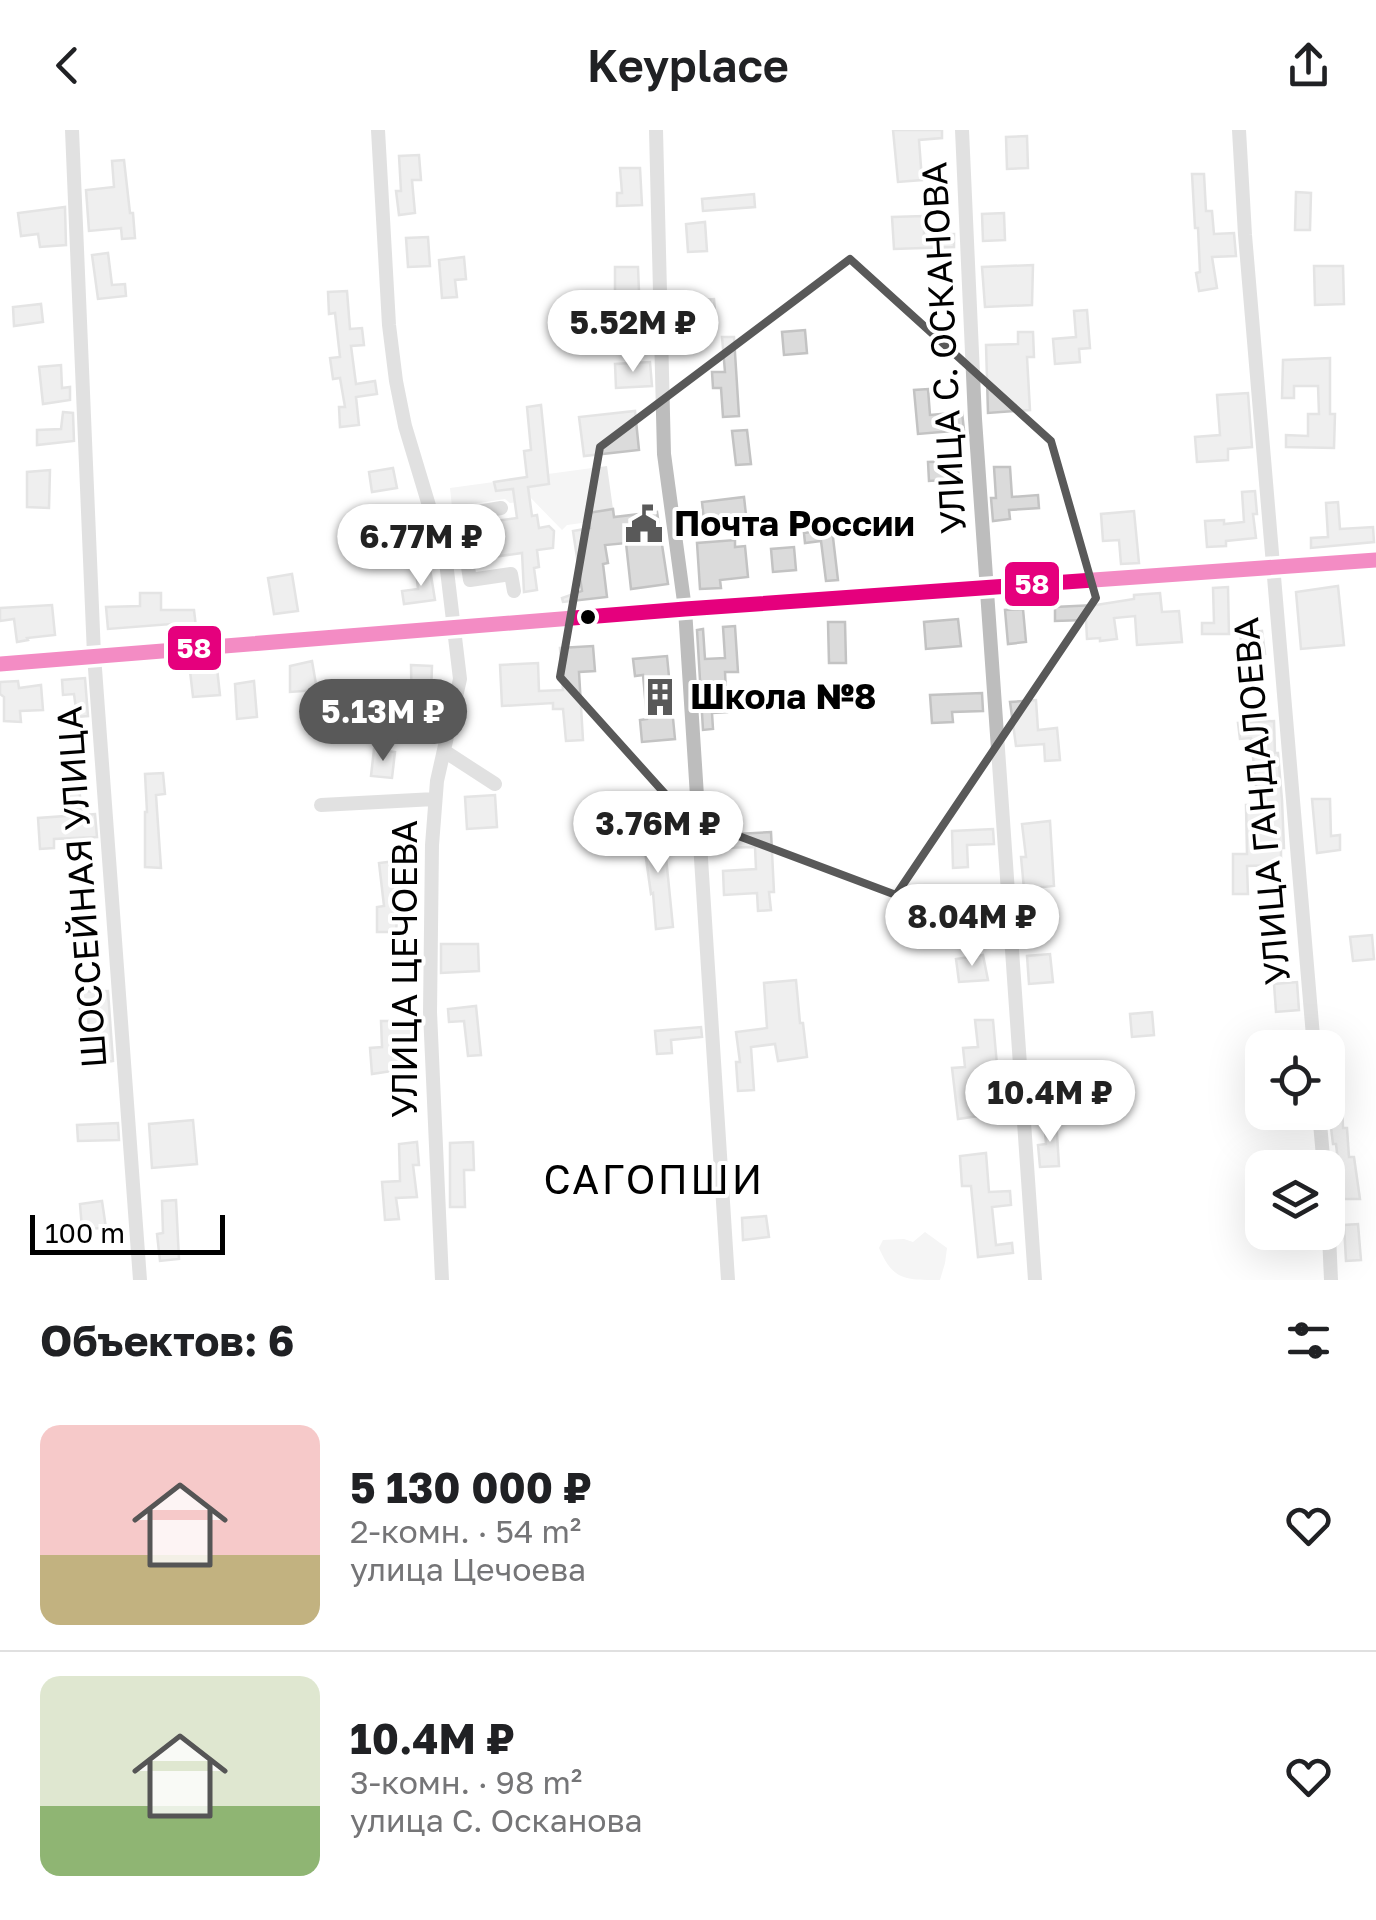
<!DOCTYPE html>
<html lang="ru">
<head>
<meta charset="utf-8">
<style>
	body { margin:0; font-family:"Golos Text",sans-serif; background:#f2f2f2; color:#202124; height:100vh; display:flex; flex-direction:column; font-size:38px; white-space:nowrap }
	* { box-sizing:border-box; margin:0 }
	p { font-size:32px; color:#757577 }
	.icon { flex:none; width:55px; height:55px; fill:none; stroke:currentColor; stroke-width:2; stroke-linecap:round; stroke-linejoin:round }
	.map { position:relative; height:1150px; overflow:hidden }
	.details { display:flex; flex-direction:column; background:#fff; flex:1 }
	.details>* { flex:none }
	.controls { position:absolute; left:1245px; top:900px; display:grid; gap:20px }
	.controls a { display:grid; place-items:center; width:100px; height:100px; border-radius:20px; background:#fff; box-shadow:0 10px 40px #0002; font-size:50px }
	.scale { position:absolute; left:30px; bottom:25px; width:195px; box-sizing:border-box; padding-left:10px; border:5px solid #000; border-top:0; font-size:28px; line-height:35px; white-space:nowrap; color:#000; -webkit-text-stroke:8px #fff; paint-order:stroke }
	.price { position:absolute; translate:-50% -85px; padding:0 22px; border-radius:35px; background:#fff; color:#222; font-size:32px; line-height:65px; filter:drop-shadow(0 2px 5px #0008) }
	.price::after { content:''; position:absolute; left:50%; top:60px; width:30px; height:22px; margin-left:-15px; background:inherit; clip-path:polygon(0 0,100% 0,50% 100%) }
	.price.selected { background:#595959; color:#fff }
	ul { padding:0; list-style:none }
	li { display:flex; align-items:center; gap:30px; height:250px; padding:0 40px }
	li+li { border-top:2px solid #e0e0e0 }
	li span { display:grid; place-items:center; flex:none; width:280px; height:200px; border-radius:20px; color:#555 }
	li>.icon { margin-inline-start:auto }
	span .icon { width:120px; height:120px; fill:#fffc; stroke-width:1 }
	li b { font-size:42px }
	h2 { display:flex; justify-content:space-between; align-items:center; height:120px; padding:0 40px; font-size:42px }
	header { display:flex; justify-content:space-between; align-items:center; height:130px; padding:0 40px; background:#fff; font-size:45px; font-weight:600 }
	.map>svg:first-child { display:block }
	.green { fill:#e8e8e8 }
	.building { fill:#dbdbdb; stroke:#c3c3c3; stroke-width:2.5 }
	.lines { fill:none; stroke-linecap:round; stroke-linejoin:round }
	.minor { stroke:#bdbdbd; stroke-width:14 }
	.bus-1-casing { stroke:#fff; stroke-width:22 }
	.bus-1 { stroke:#e5007d; stroke-width:15 }
	.marked { fill:none; stroke:#595959; stroke-width:8; stroke-linejoin:round }
	.bus-dot { fill:#000; stroke:#fff; stroke-width:4 }
	.labels { text-anchor:middle; stroke-width:8; stroke-linejoin:round; paint-order:stroke }
	.street-label { font-size:35px; fill:#000; stroke:#fff }
	.poi-label { font-size:35px; font-weight:bold; fill:#000; stroke:#fff; text-anchor:start }
	.quarter-label { font-size:40px; letter-spacing:2.5px; fill:#000; stroke:#fff }
	.line-badge { stroke:#fff; stroke-width:4 }
	.badge-label { font-size:28px; text-anchor:middle; font-weight:bold; fill:#fff }
</style>
</head>
<body>
<header><svg class="icon" aria-label="back" viewBox="0 0 24 24"><path d="M15 5l-7 7 7 7"/></svg>Keyplace<svg class="icon" aria-label="share" viewBox="0 0 24 24"><path d="M12 15V3M7 8l5-5 5 5M5 13v7h14v-7"/></svg></header>
<div class="map">
<svg width="1376" height="1150" viewBox="0 0 1376 1150">
	<rect width="100%" height="100%" fill="#fff"/>
	<!-- green -->
	<path class="green" d="M607,336L613,379L589,383V392L567,395L562,400L527,364L526,357L548,344Z
		M494,352L496,361L520,358L518,372L510,373L505,369L452,377L450,358Z
		M925,1102L947,1118L945,1133L940,1150C904,1150 893,1150 879,1118L883,1110L904,1109L913,1112Z"/>
	<!-- building -->
	<path class="building" d="M893,0H942V8L919,10L922,50L898,52Z
		M1027,6L1028,38L1007,39L1006,7Z
		M419,25L421,50H412L415,83L399,85L396,61H401L399,26Z
		M124,30L130,83H133L135,108L122,109L121,98L89,101L86,60L114,57L112,31Z
		M620,38H640L642,75L617,76V63H622Z
		M1192,44H1204L1206,81H1212L1214,104L1234,103L1236,126L1212,127L1217,158L1199,161L1196,143L1200,142L1198,98H1195Z
		M1296,62L1311,63L1310,100H1295Z
		M754,64L755,77L703,81L702,69Z
		M65,77L66,115L40,117L38,104L21,106L18,83Z
		M1004,83L1005,110L983,111L982,84Z
		M924,86V105L954,104V117L894,119L892,87Z
		M705,92L707,121L688,122L686,94Z
		M428,107L430,136L408,137L406,108Z
		M108,123L112,155L125,154L126,166L98,169L92,125Z
		M464,127L466,149L455,150L457,167L442,168L439,130Z
		M1033,135L1032,175L985,177L982,137Z
		M1314,136H1343L1344,174L1315,175Z
		M615,137H638L639,162H615Z
		M347,161L350,199L362,198L364,215L351,216L356,254L375,251L377,264L356,267L359,295L340,297L339,277H345L340,248L333,249L330,228L340,227L335,183L329,184L328,162Z
		M714,169L716,193L691,195L689,171Z
		M41,174L43,192L14,196L13,177Z
		M1087,180L1090,218L1079,219L1080,232L1055,234L1053,209L1076,207L1074,181Z
		M805,200L807,223L784,225L782,202Z
		M1018,202H1033L1034,227H1027L1030,280L988,283L986,215L1018,214Z
		M722,207H734L739,286L723,287L721,258H713L712,242H725Z
		M1330,228V284H1335L1334,318L1286,317V305L1308,306V284H1319L1318,256H1294V268H1282L1283,230Z
		M650,232L652,256L616,258L615,234Z
		M61,235L62,258L70,257V270L43,274L39,237Z
		M928,259L930,285L962,282L964,300L918,304L914,260Z
		M1248,263L1252,317L1228,319V330L1197,332L1195,307L1220,305L1217,265Z
		M541,275L549,354L528,357L532,386L537,385L539,398L549,396L554,401L553,418L537,420L539,437L534,438L537,460L524,462L522,423L478,429L472,394L517,388L513,359L496,361L494,352L527,347L524,321L531,320L527,277Z
		M635,281L639,320L584,326L579,287Z
		M63,282L73,283L74,311L37,315V300L61,299Z
		M747,300L751,334L736,335L732,301Z
		M957,331L959,349L929,351L928,332Z
		M994,337H1010L1012,367L1038,365L1039,378L1009,380L1010,389L993,391L991,368H996Z
		M393,338L397,358L372,362L369,342Z
		M50,340L49,378L27,377V342Z
		M1255,361L1257,384H1253L1256,408L1226,411V416L1207,417L1205,391L1224,390V394L1244,392L1242,362Z
		M744,367L746,385L704,391L702,372Z
		M1338,372L1340,399L1373,397L1374,412L1311,418V408L1328,407L1326,373Z
		M613,379L614,387L657,382L668,454L631,459L626,413L605,415L608,433L603,434L607,467L563,472L562,468L582,461L573,401L590,398L588,383Z
		M1134,381L1139,433L1121,434L1119,410L1103,411L1101,384Z
		M832,399L838,450L826,451L821,411L805,413L804,403Z
		M735,410V417L745,416L748,447L720,450L721,458L700,459L697,413Z
		M794,417L796,440L773,442L771,419Z
		M430,439L435,470L404,474L402,461L418,459L416,441Z
		M292,444L298,481L274,484L268,448Z
		M1338,456L1344,515L1301,519L1296,462Z
		M1228,457L1229,504H1202V493H1214L1213,458Z
		M140,463H161V480H194L196,497H171V494L108,499L106,477L140,476Z
		M1160,463L1162,482L1179,481L1182,512L1137,515L1135,486L1114,488L1117,509L1100,511V508L1087,509L1086,490L1055,491V477L1096,475L1134,469V465Z
		M52,475L55,505L27,508L28,510L17,512L14,489L0,491V478Z
		M1023,479L1026,512L1008,514L1005,480Z
		M958,489L961,516L926,519L924,492Z
		M828,492H845L846,533H829Z
		M735,496L738,542H725L727,582L712,583L713,599L703,600L697,500L703,499L705,529L725,528L723,497Z
		M1262,501L1265,524L1243,527L1240,504Z
		M593,516L595,541L579,542L583,610L566,611L563,579H553V573L502,576L500,535L538,533L539,561L563,560L560,518Z
		M667,526L675,609L642,612L640,590L647,589L643,545L635,546L633,529Z
		M312,531L317,560L290,562V536Z
		M411,535L432,536L431,565H436V579H428L423,610L405,607L408,592L412,593Z
		M217,538L220,565L193,567L190,541Z
		M85,548L88,586L77,587L74,564L63,565L62,550Z
		M18,551L19,558L41,555L43,580L20,581L21,592L4,591V567L0,564V552Z
		M254,551L257,587L237,589L235,554Z
		M982,563L983,581L952,582L953,592L932,593L930,565Z
		M1036,570L1038,600L1057,598L1060,630L1045,631L1044,614L1016,616L1010,572Z
		M1274,591L1275,623H1278L1282,670L1284,718H1281V735L1247,736L1248,764H1233V724H1247L1246,675H1258L1251,608L1240,609L1238,593Z
		M374,619L395,622L392,648L371,646Z
		M163,643L165,664L156,665L161,738L145,737V682H147L145,644Z
		M78,648L82,685L95,684L97,707L54,709V718L40,719L38,688L65,686L62,649Z
		M495,665L497,697L467,699L465,667Z
		M1312,669H1330L1331,706L1340,705V720L1317,723Z
		M610,675L613,698L587,702L584,678Z
		M1050,691L1054,756L1024,759L1021,727H1026L1022,694Z
		M663,697L673,797L656,799L653,763L651,764L642,700Z
		M993,699L994,714L967,715L968,737L953,738L952,701Z
		M771,702L774,762H769L771,780L758,781L757,763L724,765L723,741L756,739L755,717L721,718L720,705Z
		M396,731L399,762L396,802H377V777L384,776L379,733Z
		M1045,780L1047,801L1024,804L1021,782Z
		M1372,805L1374,829L1353,831L1350,807Z
		M441,814H478L479,841L441,843Z
		M1050,824L1053,852L1029,854L1027,826Z
		M983,825L988,850L959,852L956,829Z
		M796,850L800,893H803L807,927L778,931L775,914L751,917L754,960L738,961L736,932H740L736,902L767,898L764,853Z
		M1297,852L1299,880L1276,882L1274,854Z
		M108,861L113,931L101,933L98,904L89,905L88,879H80L79,862Z
		M476,876L481,925L468,926L464,891L449,892L448,879Z
		M1152,882L1154,905L1132,907L1130,884Z
		M975,890H993L997,935L1005,934L1007,947L981,950L982,966H977L979,986L958,989L952,938L965,937L963,918L978,917Z
		M381,891H414V909L401,910L405,939L372,944L370,918L382,917Z
		M701,897L702,907L671,910L672,923L657,924L655,901Z
		M1328,973H1342L1343,998H1347L1349,1027H1354L1360,1069H1344L1343,1040H1339L1336,1014H1333Z
		M1056,987L1059,1036L1040,1037L1038,1015L1046,1014L1044,988Z
		M193,990L197,1034L152,1038L149,994Z
		M118,993L119,1010L78,1011L77,995Z
		M417,1012L419,1035H413L417,1067L396,1068L399,1089L385,1090L382,1052L400,1051L399,1014Z
		M473,1012L474,1040H464L465,1077H450V1013Z
		M986,1023L989,1062L1010,1061L1011,1075L992,1077L996,1115L1012,1113L1013,1123L978,1127L971,1056H962L960,1026Z
		M176,1070L179,1129L160,1131L157,1104L163,1103L162,1071Z
		M102,1071L106,1098L82,1099L80,1074Z
		M766,1086L769,1107L743,1110L742,1088Z
		M1358,1094L1361,1130L1346,1131L1344,1095Z"/>
	<g class="lines">
		<!-- minor -->
		<path class="minor" d="M72,0L94,525L140,1150
			M378,0L389,195L396,251L405,296L446,432L460,549L437,651L432,715L430,882L442,1150
			M656,0L664,324L685,479L728,1150
			M962,0L975,289L1035,1150
			M1239,0L1245,105L1314,918
			M501,378L460,385L470,450L511,444L514,461
			M0,534L685,479L1376,430
			M444,621L495,654
			M321,675L435,669
			M1319,982L1324,1038
			M1328,1082L1331,1150"/>
		<!-- bus-1 casing -->
		<g class="bus-1-casing">
			<path id="bus-1" d="M0,534L685,479L1376,430"/>
		</g>
		<!-- bus-1 -->
		<use href="#bus-1" class="bus-1"/>
	</g>
	<!-- marked area -->
	<path d="M0 0H1376V1150H0ZM850,129L1051,311L1096,468L896,765L685,686L560,547L600,317Z" fill="#fff" fill-opacity=".55" fill-rule="evenodd"/>
	<path class="marked" d="M850,129L1051,311L1096,468L896,765L685,686L560,547L600,317Z"/>
	<!-- icons -->
	<defs>
		<g id="civic-bare" transform="scale(3)"><path d="M-.6-6.5H3V-4.5H.6V-3L4-1V1h2V6H-6V1h2V-1L-.6-3ZM-1.2 2.5V6h2.4V2.5Z" fill="#595959" stroke="#fff" stroke-width="2.5" paint-order="stroke"/></g>
		<g id="building-bare" transform="scale(3)"><path d="M-4-6H4V6H1V3H-1V6H-4ZM-2.5-4.3h1.7v1.8h-1.7ZM.8-4.3h1.7v1.8H.8ZM-2.5-1h1.7V.8h-1.7ZM.8-1h1.7V.8H.8Z" fill="#595959" stroke="#fff" stroke-width="2.5" paint-order="stroke"/></g>
	</defs>
	<g fill-rule="evenodd">
		<use href="#civic-bare" x="644" y="394"/>
		<use href="#building-bare" x="660" y="567"/>
	</g>
	<!-- markers -->
	<circle class="bus-dot" cx="588" cy="487" r="9"/>
	<g class="labels">
		<!-- street labels -->
		<g class="street-label">
			<text transform="translate(944 218) rotate(-93)" y="12">УЛИЦА С. ОСКАНОВА</text>
			<text transform="translate(1262 671) rotate(-95)" y="12">УЛИЦА ГАНДАЛОЕВА</text>
			<text transform="translate(82 757) rotate(-94)" y="12">ШОССЕЙНАЯ УЛИЦА</text>
			<text transform="translate(405 839) rotate(-90)" y="12">УЛИЦА ЦЕЧОЕВА</text>
		</g>
		<!-- poi labels -->
		<g class="poi-label">
			<text x="674" y="406">Почта России</text>
			<text x="690" y="579">Школа №8</text>
		</g>
		<!-- quarter labels -->
		<g class="quarter-label">
			<text x="654" y="1064">САГОПШИ</text>
		</g>
	</g>
	<g class="line-badge">
		<rect x="1003" y="430" width="58" height="48" rx="10" fill="#e5007d"/>
		<rect x="166" y="494" width="57" height="48" rx="10" fill="#e5007d"/>
	</g>
	<g class="badge-label">
		<text x="1032" y="464">58</text>
		<text x="194" y="528">58</text>
	</g>
</svg>
<div class="controls">
<a><svg class="icon" aria-label="locate" viewBox="0 0 24 24"><circle cx="12" cy="12" r="6"/><path d="M12 2v4M12 18v4M2 12h4M18 12h4"/></svg></a>
<a><svg class="icon" aria-label="layers" viewBox="0 0 24 24"><path d="M12 4l9 5-9 5-9-5zM3 14l9 5 9-5"/></svg></a>
</div>
<div class="scale">100 m</div>
<b class="price" style="left:633px;top:245px">5.52M ₽</b>
<b class="price" style="left:421px;top:459px">6.77M ₽</b>
<b class="price selected" style="left:383px;top:634px">5.13M ₽</b>
<b class="price" style="left:658px;top:746px">3.76M ₽</b>
<b class="price" style="left:972px;top:839px">8.04M ₽</b>
<b class="price" style="left:1050px;top:1015px">10.4M ₽</b>
</div>
<section class="details">
<h2>Объектов: 6<svg class="icon" aria-label="filters" viewBox="0 0 24 24"><path d="M4 7h16M4 17h16"/><circle cx="9" cy="7" r="2"/><circle cx="15" cy="17" r="2"/></svg></h2>
<ul>
<li><span style="background:linear-gradient(#f6c9c9 65%,#c2b280 0)"><svg class="icon" aria-label="home" viewBox="0 0 24 24"><path d="M3 11l9-7 9 7M6 9v11h12V9"/></svg></span><div><b>5 130 000 ₽</b><p>2-комн. · 54 m²</p><p>улица Цечоева</p></div><svg class="icon" aria-label="heart" viewBox="0 0 24 24"><path d="M12 20l-8-8c-3-5 5-10 8-4 3-6 11-1 8 4z"/></svg></li>
<li><span style="background:linear-gradient(#dfe7d0 65%,#8fb573 0)"><svg class="icon" aria-label="home" viewBox="0 0 24 24"><path d="M3 11l9-7 9 7M6 9v11h12V9"/></svg></span><div><b>10.4M ₽</b><p>3-комн. · 98 m²</p><p>улица С. Осканова</p></div><svg class="icon" aria-label="heart" viewBox="0 0 24 24"><path d="M12 20l-8-8c-3-5 5-10 8-4 3-6 11-1 8 4z"/></svg></li>
</ul>
</section>
</body>
</html>
